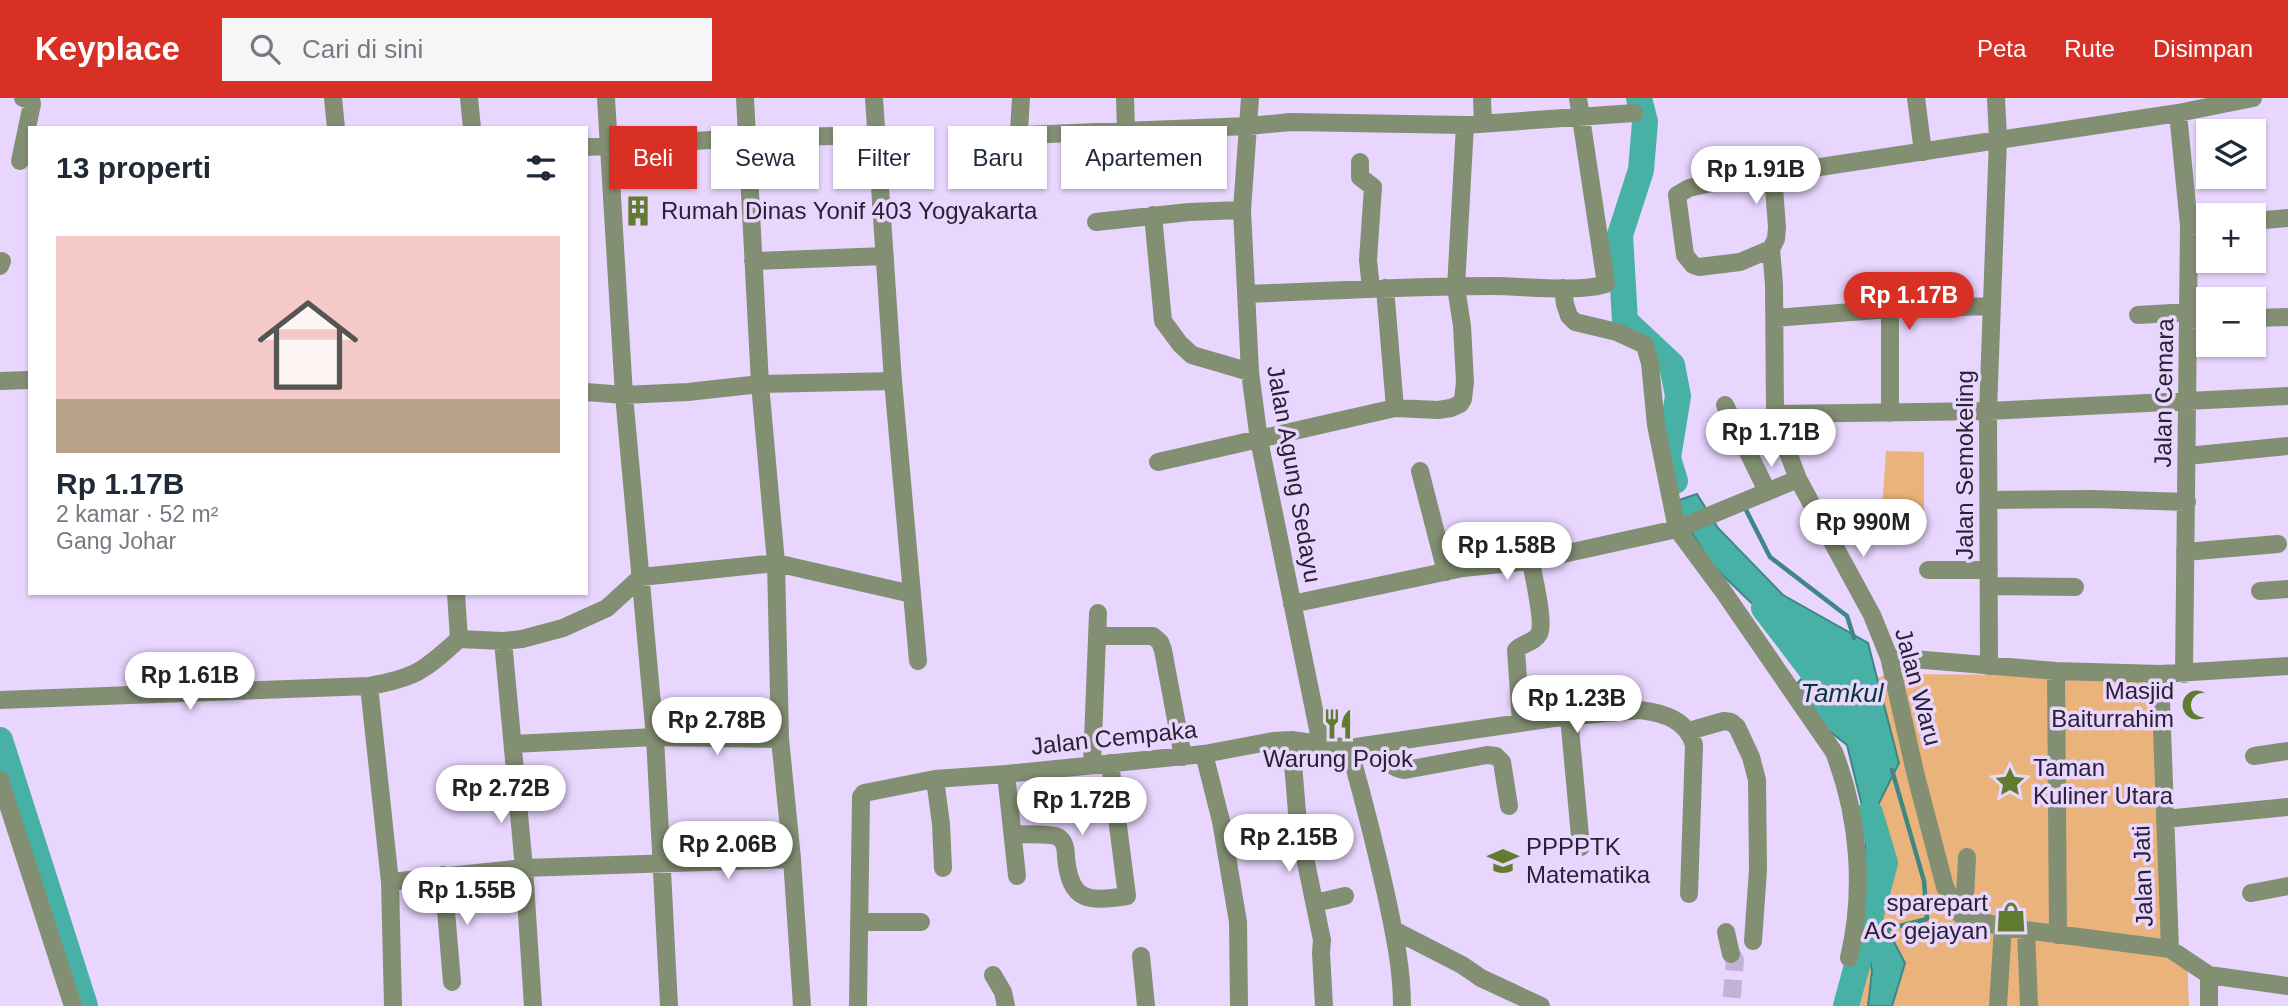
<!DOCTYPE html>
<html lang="id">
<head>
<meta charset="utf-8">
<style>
	body { margin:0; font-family:Arial,sans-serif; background:#f6f6f7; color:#1f2937; height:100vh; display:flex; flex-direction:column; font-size:26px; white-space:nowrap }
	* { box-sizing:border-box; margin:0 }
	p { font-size:23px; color:#747a83 }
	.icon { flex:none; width:38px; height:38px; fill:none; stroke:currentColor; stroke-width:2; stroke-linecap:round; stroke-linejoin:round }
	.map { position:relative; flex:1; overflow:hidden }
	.sheet { position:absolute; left:28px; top:28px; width:560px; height:469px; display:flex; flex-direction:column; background:#fff; border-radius:0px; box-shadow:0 2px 5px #0004 }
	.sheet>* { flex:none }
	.guide { position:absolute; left:609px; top:28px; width:665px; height:63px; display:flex; gap:14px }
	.fabs { position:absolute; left:2196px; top:21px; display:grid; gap:14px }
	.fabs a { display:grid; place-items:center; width:70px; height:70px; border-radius:0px; background:#fff; box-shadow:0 2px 5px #0004; font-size:35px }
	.price { position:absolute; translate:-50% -60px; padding:0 16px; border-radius:24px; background:#fff; color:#222; font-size:23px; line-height:46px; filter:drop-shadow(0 2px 4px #0008) }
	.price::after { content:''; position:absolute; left:50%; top:42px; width:21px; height:16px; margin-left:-10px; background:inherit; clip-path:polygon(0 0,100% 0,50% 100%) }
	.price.selected { background:#d93025; color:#fff }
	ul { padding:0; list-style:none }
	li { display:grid; align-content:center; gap:14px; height:371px; padding:0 28px }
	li+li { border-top:2px solid #e0e1e3 }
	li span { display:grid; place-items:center; height:217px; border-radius:0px; color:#555 }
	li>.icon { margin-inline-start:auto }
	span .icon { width:126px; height:126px; fill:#fffc; stroke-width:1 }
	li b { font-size:30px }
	h2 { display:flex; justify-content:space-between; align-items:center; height:84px; padding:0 28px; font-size:30px }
	.chip { padding:0 24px; border-radius:0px; background:#fff; box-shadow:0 2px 5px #0004; font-size:24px; line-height:63px }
	.chip.selected { background:#d93025; color:#fff }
	header { display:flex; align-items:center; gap:42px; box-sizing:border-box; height:98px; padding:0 35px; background:#d93025; color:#fff }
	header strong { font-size:33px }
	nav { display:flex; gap:38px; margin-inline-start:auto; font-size:24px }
	.search { width:490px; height:63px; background:#f6f6f7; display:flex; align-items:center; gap:18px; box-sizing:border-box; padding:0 24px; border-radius:0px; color:#747a83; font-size:26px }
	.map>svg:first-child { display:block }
	.green { fill:#eab37b }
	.water { fill:#48b1a6; stroke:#3f8684; stroke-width:2 }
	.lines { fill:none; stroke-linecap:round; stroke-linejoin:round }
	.stream { stroke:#3f8684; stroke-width:4.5 }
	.river { stroke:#48b1a6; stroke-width:26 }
	.minor-tunnel { stroke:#c2b2d6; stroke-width:18; stroke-dasharray:18 9; stroke-linecap:butt }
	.minor { stroke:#838f73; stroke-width:18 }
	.labels { text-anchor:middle; stroke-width:7; stroke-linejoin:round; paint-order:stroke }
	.poi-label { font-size:24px; fill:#2a2134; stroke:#e8d6fe; text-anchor:start }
	.street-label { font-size:24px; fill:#2a2134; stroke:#e8d6fe }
	.water-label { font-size:26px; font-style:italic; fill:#043732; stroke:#e8d6fe }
</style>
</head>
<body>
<header>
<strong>Keyplace</strong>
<div class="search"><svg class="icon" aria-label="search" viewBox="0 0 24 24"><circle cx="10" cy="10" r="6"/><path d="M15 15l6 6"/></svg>Cari di sini</div>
<nav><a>Peta</a><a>Rute</a><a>Disimpan</a></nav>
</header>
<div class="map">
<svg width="2288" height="908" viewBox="0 0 2288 908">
	<rect width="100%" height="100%" fill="#e8d6fe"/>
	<!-- green -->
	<path class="green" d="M1886,353L1924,354V426L1881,425Z
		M1886,576L2155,578L2169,851L2187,860L2189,908H1846L1885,765L1835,603Z"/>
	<!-- water -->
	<path class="water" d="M1697,396L1718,430L1783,497L1868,545L1899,665L1878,707L1880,754L1877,811L1905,865L1892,908H1868L1872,873L1861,801L1867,728L1847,647L1814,621L1792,591L1815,566L1712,467L1673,404Z"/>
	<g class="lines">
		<!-- stream -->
		<path class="stream" d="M1744,408L1770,459L1847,518L1854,540
			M1884,832L1927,821L1924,783L1892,672"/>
		<!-- river -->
		<path class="river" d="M1639,0L1645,24L1641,72L1620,137L1625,223L1672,267L1678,298L1668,360L1675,383
			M1764,510L1832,599
			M0,642L85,908
			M1846,908L1885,765L1870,715"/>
		<!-- minor-tunnel -->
		<path class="minor-tunnel" d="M1731,856L1735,862L1731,908"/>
		<!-- minor -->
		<path class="minor" d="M333,0L336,30
			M469,0L472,30
			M606,0L624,297L688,294L760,286L893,283L874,0
			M745,0L760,286L776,465L912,496
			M1021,0L1019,33L1023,37L1249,28L1291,24L1465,27L1456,189L1462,228L1465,284L1463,301L1460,306L1451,310L1438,312L1395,310L1158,364
			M1125,0L1126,33
			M1250,0L1242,112L1250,274L1259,342L1321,646
			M1482,0L1483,26
			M1916,0L1923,54
			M2178,15L2189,128L2184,576
			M1465,27L1634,15
			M586,49L747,40L877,37
			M20,63L32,6L31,2L23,0
			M1360,64V79L1373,89L1368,162L1371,191
			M1773,77L1777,129L1776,141L1771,151L1774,187L1775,316
			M1153,117L1163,223L1180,246L1192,257L1250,274
			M2254,123L2288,120
			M1096,124L1189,114L1242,112
			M2189,128L2208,127
			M1771,151L1740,164L1699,169L1693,167L1685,157L1677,97L1689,90L1707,86L2178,15L2253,0
			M753,163L885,158
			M0,168L2,163
			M1385,190L1395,310
			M1563,190L1565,206L1569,218L1575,224L1617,234L1645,247L1650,265L1656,327L1677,431L1723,493L1834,654C1859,719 1865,792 1849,860
			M1247,196C1329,193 1411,188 1494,188C1524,188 1579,195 1606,186L1578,0
			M1890,211V315
			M2138,217L2189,214
			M1775,220L1890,211L1992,208
			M2254,220L2288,219
			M2189,222L2208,221
			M0,283L30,282
			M893,283L918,563
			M586,294L624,297L655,639L669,908
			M2288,298L1988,313L1778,316H1775V320L1798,381L1872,517L1889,559L1916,678L1945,789L1959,815L1964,819L2003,829L2170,851L2209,877L2288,888
			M1725,307L1767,393
			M2187,358L2288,348
			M1420,373L1446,474
			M1989,402L2093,401L2187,404
			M2185,454L2278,446
			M1928,472H1989
			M1989,488L2075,489
			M2260,493L2288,491
			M1292,506L1463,470L1531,463L1677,431L1798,381
			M1098,538H1153L1160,544L1163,552L1183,659
			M459,541L503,543L522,541L563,530L607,510L641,479L776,465L780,641L792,761L802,908
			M503,543L524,770L533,908
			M1889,559L2056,573L2160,576L2288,568
			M1989,568L1988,313L1998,41L1996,0
			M2056,573L2058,837
			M2160,576L2170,851
			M369,588L390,784L393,908
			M0,602L369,588C415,580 424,573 459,541L456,495
			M1569,619L1581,749
			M1521,625L1516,552C1522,545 1534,545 1539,536C1545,524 1533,478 1531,463
			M1689,633L1724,623L1731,624L1737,629L1751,659L1757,682L1758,772L1753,843
			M1291,642L1298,726L1322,842L1321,855L1324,908
			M513,646L655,639L780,641
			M1376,646C1384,659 1389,670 1405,672L1487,657L1496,658L1502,664L1509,708
			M1349,650C1363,699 1375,747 1386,796C1394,834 1402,870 1402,908
			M1204,656L1221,723L1238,824L1239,908
			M2254,658L2288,653
			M1092,666L1098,515
			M1006,676L1017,778
			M935,681L941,726L943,770
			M0,682L73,908
			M2165,721L2288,709
			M1013,736C1023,737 1050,735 1058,739C1065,743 1066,752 1066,759C1070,804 1088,804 1127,798L1110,665
			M443,777L452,884
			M390,784L524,770L792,761
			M2251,795L2288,788
			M1315,805L1345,798
			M1964,819L1967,759
			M859,824H921
			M1394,832L1462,867L1481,880L1541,908
			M2026,832L2029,908
			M1726,834L1731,856
			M1141,858L1146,908
			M993,877L1003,894L1006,908
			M858,908L861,699L864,695L935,681L1006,676L1204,656L1273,643L1291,642L1349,650L1554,620L1640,612C1664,615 1687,622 1694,647L1689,796
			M1998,908L2003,829
			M2209,908V877"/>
	</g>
	<!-- icons -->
	<defs>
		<g id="building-bare" transform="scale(2.415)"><path d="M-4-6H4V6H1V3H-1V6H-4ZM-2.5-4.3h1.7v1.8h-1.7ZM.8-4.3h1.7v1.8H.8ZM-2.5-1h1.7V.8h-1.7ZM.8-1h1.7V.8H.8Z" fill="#617c2f" stroke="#e8d6fe" stroke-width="2.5" paint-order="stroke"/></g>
		<g id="mosque-bare" transform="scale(2.415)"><path d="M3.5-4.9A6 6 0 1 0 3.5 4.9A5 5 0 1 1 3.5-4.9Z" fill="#617c2f" stroke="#e8d6fe" stroke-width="2.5" paint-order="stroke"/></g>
		<g id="restaurant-bare" transform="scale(2.415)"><path d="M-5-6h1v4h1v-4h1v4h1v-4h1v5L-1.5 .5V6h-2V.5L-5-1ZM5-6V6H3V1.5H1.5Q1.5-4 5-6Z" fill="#617c2f" stroke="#e8d6fe" stroke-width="2.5" paint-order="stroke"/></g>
		<g id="sight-bare" transform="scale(2.415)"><path d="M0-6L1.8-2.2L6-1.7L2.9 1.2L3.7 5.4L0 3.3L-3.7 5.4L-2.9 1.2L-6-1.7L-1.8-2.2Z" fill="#617c2f" stroke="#e8d6fe" stroke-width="2.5" paint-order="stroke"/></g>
		<g id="school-bare" transform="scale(2.415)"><path d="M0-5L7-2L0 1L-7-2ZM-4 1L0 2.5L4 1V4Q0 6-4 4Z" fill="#617c2f" stroke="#e8d6fe" stroke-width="2.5" paint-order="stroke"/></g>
		<g id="shop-bare" transform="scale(2.415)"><path d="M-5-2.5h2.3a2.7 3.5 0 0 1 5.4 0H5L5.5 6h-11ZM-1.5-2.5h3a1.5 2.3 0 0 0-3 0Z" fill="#617c2f" stroke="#e8d6fe" stroke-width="2.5" paint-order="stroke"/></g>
	</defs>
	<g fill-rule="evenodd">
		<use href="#building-bare" x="638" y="113"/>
		<use href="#mosque-bare" x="2197" y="607"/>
		<use href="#restaurant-bare" x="1338" y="626"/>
		<use href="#sight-bare" x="2010" y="684"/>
		<use href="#school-bare" x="1503" y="763"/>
		<use href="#shop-bare" x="2011" y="819"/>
	</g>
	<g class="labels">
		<!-- poi labels -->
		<g class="poi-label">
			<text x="661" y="121">Rumah Dinas Yonif 403 Yogyakarta</text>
			<text x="2174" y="601" text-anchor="end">Masjid<tspan x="2174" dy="28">Baiturrahim</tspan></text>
			<text x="1338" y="669" text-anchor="middle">Warung Pojok</text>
			<text x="2033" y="678">Taman<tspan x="2033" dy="28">Kuliner Utara</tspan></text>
			<text x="1526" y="757">PPPPTK<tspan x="1526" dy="28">Matematika</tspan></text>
			<text x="1988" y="813" text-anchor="end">sparepart<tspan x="1988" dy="28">AC gejayan</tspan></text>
		</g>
		<!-- street labels -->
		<g class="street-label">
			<text transform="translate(2164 295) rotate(-89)" y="8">Jalan Cemara</text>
			<text transform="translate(1965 367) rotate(-90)" y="8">Jalan Semokeling</text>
			<text transform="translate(1294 376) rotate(80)" y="8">Jalan Agung Sedayu</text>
			<text transform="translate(1918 589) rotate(75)" y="8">Jalan Waru</text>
			<text transform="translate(1114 640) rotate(-6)" y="8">Jalan Cempaka</text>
			<text transform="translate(2143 778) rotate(-92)" y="8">Jalan Jati</text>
		</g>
		<!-- water labels -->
		<g class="water-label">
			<text x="1842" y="604">Tamkul</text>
		</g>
	</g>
</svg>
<div class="fabs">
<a><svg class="icon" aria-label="layers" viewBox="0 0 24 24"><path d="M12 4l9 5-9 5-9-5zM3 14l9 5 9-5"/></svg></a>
<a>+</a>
<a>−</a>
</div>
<b class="price" style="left:1756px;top:108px">Rp 1.91B</b>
<b class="price selected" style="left:1909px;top:234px">Rp 1.17B</b>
<b class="price" style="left:1771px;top:371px">Rp 1.71B</b>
<b class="price" style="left:1863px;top:461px">Rp 990M</b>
<b class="price" style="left:1507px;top:484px">Rp 1.58B</b>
<b class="price" style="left:190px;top:614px">Rp 1.61B</b>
<b class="price" style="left:1577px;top:637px">Rp 1.23B</b>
<b class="price" style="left:717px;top:659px">Rp 2.78B</b>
<b class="price" style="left:501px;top:727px">Rp 2.72B</b>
<b class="price" style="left:1082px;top:739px">Rp 1.72B</b>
<b class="price" style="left:1289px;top:776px">Rp 2.15B</b>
<b class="price" style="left:728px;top:783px">Rp 2.06B</b>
<b class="price" style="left:467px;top:829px">Rp 1.55B</b>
<div class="guide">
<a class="chip selected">Beli</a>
<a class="chip">Sewa</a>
<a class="chip">Filter</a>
<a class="chip">Baru</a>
<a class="chip">Apartemen</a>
</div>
<section class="sheet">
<h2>13 properti<svg class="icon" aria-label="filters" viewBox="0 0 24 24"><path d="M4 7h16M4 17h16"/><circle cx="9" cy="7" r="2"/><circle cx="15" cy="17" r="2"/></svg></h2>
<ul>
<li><span style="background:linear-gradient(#f6c9c9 75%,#b9a48a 0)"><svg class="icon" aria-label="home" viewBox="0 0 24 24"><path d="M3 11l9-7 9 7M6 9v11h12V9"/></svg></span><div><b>Rp 1.17B</b><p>2 kamar · 52 m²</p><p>Gang Johar</p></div></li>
</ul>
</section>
</div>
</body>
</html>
